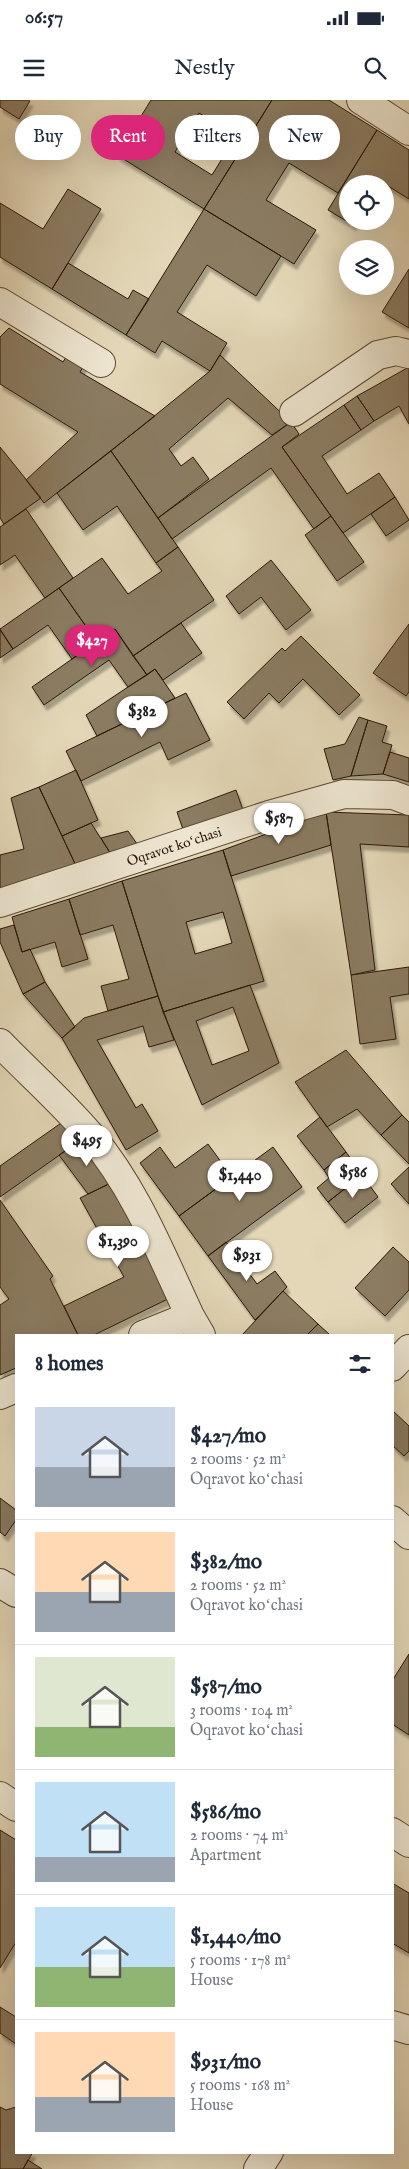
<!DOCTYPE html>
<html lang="en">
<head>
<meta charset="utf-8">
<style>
	body { margin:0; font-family:"IM FELL English",serif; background:#f6f6f7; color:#1f2937; height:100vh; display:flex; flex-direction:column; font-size:19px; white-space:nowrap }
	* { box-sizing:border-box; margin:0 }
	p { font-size:16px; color:#747a83 }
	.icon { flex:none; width:28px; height:28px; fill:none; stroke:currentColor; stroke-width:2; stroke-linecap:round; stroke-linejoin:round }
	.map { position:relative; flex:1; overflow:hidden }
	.panel { position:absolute; left:15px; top:1234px; width:379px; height:820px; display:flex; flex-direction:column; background:#fff; border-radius:0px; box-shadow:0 5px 20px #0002 }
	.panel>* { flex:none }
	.top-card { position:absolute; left:15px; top:15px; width:380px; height:45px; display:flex; gap:10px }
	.tools { position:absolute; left:339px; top:75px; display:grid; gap:10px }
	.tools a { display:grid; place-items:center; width:55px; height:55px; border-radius:50%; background:#fff; box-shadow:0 5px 20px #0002; font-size:25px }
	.price { position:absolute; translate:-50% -42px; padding:0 11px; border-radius:18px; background:#fff; color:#222; font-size:16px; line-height:32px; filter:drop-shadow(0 1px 2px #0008) }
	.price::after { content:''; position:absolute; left:50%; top:30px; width:15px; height:11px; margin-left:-8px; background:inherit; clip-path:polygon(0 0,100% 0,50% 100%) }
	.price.selected { background:#db2777; color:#fff }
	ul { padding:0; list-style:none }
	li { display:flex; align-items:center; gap:15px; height:125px; padding:0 20px }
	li+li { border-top:1px solid #e0e1e3 }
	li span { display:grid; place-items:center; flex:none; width:140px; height:100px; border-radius:0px; color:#555 }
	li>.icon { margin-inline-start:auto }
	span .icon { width:60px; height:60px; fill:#fffc; stroke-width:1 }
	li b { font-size:21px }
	h2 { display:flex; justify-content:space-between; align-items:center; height:60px; padding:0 20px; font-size:21px }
	.tag { padding:0 18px; border-radius:22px; background:#fff; box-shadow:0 5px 20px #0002; font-size:18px; line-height:45px }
	.tag.selected { background:#db2777; color:#fff }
	.status { display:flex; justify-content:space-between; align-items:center; height:35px; padding:0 25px; background:#fff; direction:ltr }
	.status svg { height:14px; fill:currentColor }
	header { display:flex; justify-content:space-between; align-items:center; height:65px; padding:0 20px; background:#fff; font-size:22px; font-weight:600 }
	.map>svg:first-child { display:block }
	.building { fill:#8b7b62; stroke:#2c1806; fill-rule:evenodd; filter:url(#shadow) }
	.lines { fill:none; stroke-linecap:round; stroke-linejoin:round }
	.minor-casing { stroke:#5a4832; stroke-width:30 }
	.minor { stroke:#ede5d0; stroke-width:28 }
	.labels { text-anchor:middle; stroke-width:4; stroke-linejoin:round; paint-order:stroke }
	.street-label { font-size:14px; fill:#2c1806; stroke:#ede5d0 }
</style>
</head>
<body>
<div class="status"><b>06:57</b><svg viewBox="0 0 49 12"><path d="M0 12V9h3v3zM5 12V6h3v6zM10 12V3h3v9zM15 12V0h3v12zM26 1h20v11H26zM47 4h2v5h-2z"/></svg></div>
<header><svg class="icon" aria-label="menu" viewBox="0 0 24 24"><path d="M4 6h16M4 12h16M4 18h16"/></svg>Nestly<svg class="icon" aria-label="search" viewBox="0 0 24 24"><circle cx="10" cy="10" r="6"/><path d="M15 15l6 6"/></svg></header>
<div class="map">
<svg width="409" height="2069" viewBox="0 0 409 2069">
	<defs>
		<filter id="shadow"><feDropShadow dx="3" dy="5.5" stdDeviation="1" flood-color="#0004"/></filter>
	</defs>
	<rect width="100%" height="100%" fill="#e3d7b7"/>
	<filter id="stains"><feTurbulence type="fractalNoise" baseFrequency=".004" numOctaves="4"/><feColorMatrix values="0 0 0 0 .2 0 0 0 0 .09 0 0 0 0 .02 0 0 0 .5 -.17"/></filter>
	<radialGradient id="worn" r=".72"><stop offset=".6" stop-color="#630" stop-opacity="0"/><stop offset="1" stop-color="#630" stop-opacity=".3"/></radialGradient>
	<!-- building -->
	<path class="building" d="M0,0H28L30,1L19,19L0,7Z
		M151,0H272L204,109L117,55ZM199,13L236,36L212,75L175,52Z
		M272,0H329L377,30L338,93L289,63L266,100L316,130L294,164L204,109Z
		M377,30L409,50V99L380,81L378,84H348V121H355L353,125L328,110Z
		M68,89L101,109L52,189L0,157V103L43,129Z
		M204,109L281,156L256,196L207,165L177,212L227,243L210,271L162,241L155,253L126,235Z
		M68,163L128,199L133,190L149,199L126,235L52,189Z
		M409,169V228L382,212Z
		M9,228L63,262L71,249L88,259L80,272L155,316L44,403L26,380L78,332L0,284V237Z
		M220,255L291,322L272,335L228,298L169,349L181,366L193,357L209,379L158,418L111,351L210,271Z
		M409,267V324L399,306L374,321L357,296Z
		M357,296L374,321L361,330L344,305Z
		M344,305L361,330L322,356L347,394L379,373L395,397L343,433L282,347Z
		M291,322L299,334L282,347L331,416L314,429L271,368L172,439L158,418Z
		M0,347L41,398L4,424L0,418Z
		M111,351L178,447L156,463L117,406L83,430L57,393Z
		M395,397L409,420L386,436L371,414Z
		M26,409L73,478L45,498L15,455L0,465V427Z
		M331,416L364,462L337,481L305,435Z
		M178,447L214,500L133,556L115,529L97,542L59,488L102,458L128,494L162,471L156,463Z
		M271,460L311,510L286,530L261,497L239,514L226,496Z
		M59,488L97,542L72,559L48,525L13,549L0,529Z
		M181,523L202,553L163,580L155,569L147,575L133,556Z
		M409,524V592L406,596L373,573Z
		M115,529L147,575L128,587L109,560L44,605L32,587Z
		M0,530L13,549L0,558Z
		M301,536L360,595L339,615L303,579L279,603L269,593L244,619L227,602L282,548L285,551Z
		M155,569L175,598L97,636L86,615Z
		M186,593L210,640L168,660L160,642L81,681L66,651Z
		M359,617L368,620L351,676L333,680L324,649L345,644Z
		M368,620L387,626L382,642L392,645L383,674L351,676Z
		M390,652L409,658V682L383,674Z
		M76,670L98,720L62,736L39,687Z
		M39,687L77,768L0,788V755L24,749L11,698Z
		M236,690L244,713L185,735L177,712Z
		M326,712L409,715V747L360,744L375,870L351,875Z
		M326,712L331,745L231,776L223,750Z
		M91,723L114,759L77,768L62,736Z
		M128,731L142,751L114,759L101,738Z
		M223,750L264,881L163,912L122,781ZM223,812L232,843L195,854L186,822Z
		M122,781L158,896L108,911L101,886L129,879L113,825L80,835L69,799Z
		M69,799L88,859L62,867L55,842L22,852L12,817Z
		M14,825L22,852L30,849L45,882L23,894L0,842V829Z
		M409,867V894L390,897L396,939L360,944L351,875Z
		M45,882L75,927L62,938L23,894Z
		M250,885L279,963L202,1005L163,912ZM233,907L249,951L212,965L196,921Z
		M158,896L174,940L149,947L143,926L97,940L136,1008L142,1004L158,1031L126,1050L62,938L84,918Z
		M346,950L402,1015L381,1035L357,1009L327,1027L295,982Z
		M402,1015L409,1022V1064L381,1035Z
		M320,1017L346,1052L324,1070L297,1036Z
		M64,1021L78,1042L0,1097V1066Z
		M84,1038L115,1081L88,1094L59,1055Z
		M208,1044L232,1077L179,1116L140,1063L160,1047L175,1068Z
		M273,1047L302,1087L208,1156L179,1116Z
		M346,1052L362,1075L328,1102L317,1088L329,1078L324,1070Z
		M409,1067V1104L391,1084Z
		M362,1075L378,1097L345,1123L328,1102Z
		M115,1081L172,1197L94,1235H78L64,1206L124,1177L80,1098Z
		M0,1100L53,1176L50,1179L78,1235H16V1268L0,1275V1205L9,1199L0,1187Z
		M226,1142L257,1184L275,1171L287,1187L255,1220L208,1156Z
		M393,1147L409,1162V1190L385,1216L355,1188Z
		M283,1191L318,1224L307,1235H242Z
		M318,1224L330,1235H307Z
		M392,1310L409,1326V1351L404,1356L392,1345Z
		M0,1398L16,1410V1420L5,1436L0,1432Z
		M409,1554V1635L392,1624V1581Z
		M0,1730L16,1740V1842L0,1868Z
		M392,1783L409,1793V1853L392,1843Z
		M0,1907L16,1917V1944L0,1933Z
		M0,2007L6,2010L16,2007V2052H33L23,2069H0Z
		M28,2060L42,2069H23Z"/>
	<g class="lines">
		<!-- minor casing -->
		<g class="minor-casing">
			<path id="minor" d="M361,0L409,31
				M0,202L101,263
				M294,312L378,255L396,251L409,254
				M0,803L269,715L344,694L393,695L409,701
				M0,943C30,974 63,1003 91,1036C135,1088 161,1154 190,1216
				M143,1235L190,1216L201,1235
				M392,1267L409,1249
				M0,1295L16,1288
				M392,1420L409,1435
				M0,1483L16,1493
				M0,1696L16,1707
				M392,1732L409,1743
				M392,1925L409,1930
				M258,2069L269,2052"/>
		</g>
		<!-- minor -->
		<use href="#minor" class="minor"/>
	</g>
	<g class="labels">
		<!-- street labels -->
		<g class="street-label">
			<text transform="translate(174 746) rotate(-18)" y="5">Oqravot koʻchasi</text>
		</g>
	</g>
	<rect width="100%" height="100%" filter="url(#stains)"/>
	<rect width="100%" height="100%" fill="url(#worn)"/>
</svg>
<div class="tools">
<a><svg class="icon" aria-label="locate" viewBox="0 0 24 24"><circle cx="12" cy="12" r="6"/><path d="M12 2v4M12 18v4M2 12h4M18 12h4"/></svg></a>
<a><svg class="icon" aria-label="layers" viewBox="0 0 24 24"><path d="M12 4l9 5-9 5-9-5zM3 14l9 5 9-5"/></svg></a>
</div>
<b class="price selected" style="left:92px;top:567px">$427</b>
<b class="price" style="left:142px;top:638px">$382</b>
<b class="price" style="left:279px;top:745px">$587</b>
<b class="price" style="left:87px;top:1067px">$495</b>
<b class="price" style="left:353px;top:1099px">$586</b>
<b class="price" style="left:240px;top:1102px">$1,440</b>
<b class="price" style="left:118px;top:1168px">$1,390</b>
<b class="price" style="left:247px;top:1182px">$931</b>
<div class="top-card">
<a class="tag">Buy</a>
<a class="tag selected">Rent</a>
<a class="tag">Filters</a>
<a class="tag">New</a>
</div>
<section class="panel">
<h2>8 homes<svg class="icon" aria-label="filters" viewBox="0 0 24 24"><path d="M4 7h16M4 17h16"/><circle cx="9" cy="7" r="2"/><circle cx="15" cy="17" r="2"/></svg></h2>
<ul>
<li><span style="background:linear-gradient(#c9d6e8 60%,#9aa5b1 0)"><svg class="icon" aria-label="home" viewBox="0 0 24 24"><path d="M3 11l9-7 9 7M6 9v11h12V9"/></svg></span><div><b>$427/mo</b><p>2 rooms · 52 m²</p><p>Oqravot koʻchasi</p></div></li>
<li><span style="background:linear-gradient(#ffd9b3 60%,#9aa5b1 0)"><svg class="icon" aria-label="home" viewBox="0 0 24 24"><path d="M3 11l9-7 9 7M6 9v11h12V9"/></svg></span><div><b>$382/mo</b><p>2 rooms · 52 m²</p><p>Oqravot koʻchasi</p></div></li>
<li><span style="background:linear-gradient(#dfe7d0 70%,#8fb573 0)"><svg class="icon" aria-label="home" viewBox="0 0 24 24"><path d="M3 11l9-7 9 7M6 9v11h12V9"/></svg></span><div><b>$587/mo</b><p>3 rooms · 104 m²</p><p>Oqravot koʻchasi</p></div></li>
<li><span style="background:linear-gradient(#bfe0f5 75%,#9aa5b1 0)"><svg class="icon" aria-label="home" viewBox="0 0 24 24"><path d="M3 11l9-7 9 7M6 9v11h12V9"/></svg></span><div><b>$586/mo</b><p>2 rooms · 74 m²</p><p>Apartment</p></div></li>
<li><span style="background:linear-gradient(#bfe0f5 60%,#8fb573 0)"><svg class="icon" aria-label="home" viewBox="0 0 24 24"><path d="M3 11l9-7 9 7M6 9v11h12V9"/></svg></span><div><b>$1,440/mo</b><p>5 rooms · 178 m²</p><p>House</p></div></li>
<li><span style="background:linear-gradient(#ffd9b3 65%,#9aa5b1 0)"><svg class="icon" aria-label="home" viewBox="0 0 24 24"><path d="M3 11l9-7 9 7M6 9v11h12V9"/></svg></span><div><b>$931/mo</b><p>5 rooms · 168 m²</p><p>House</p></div></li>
</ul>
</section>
</div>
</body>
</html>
